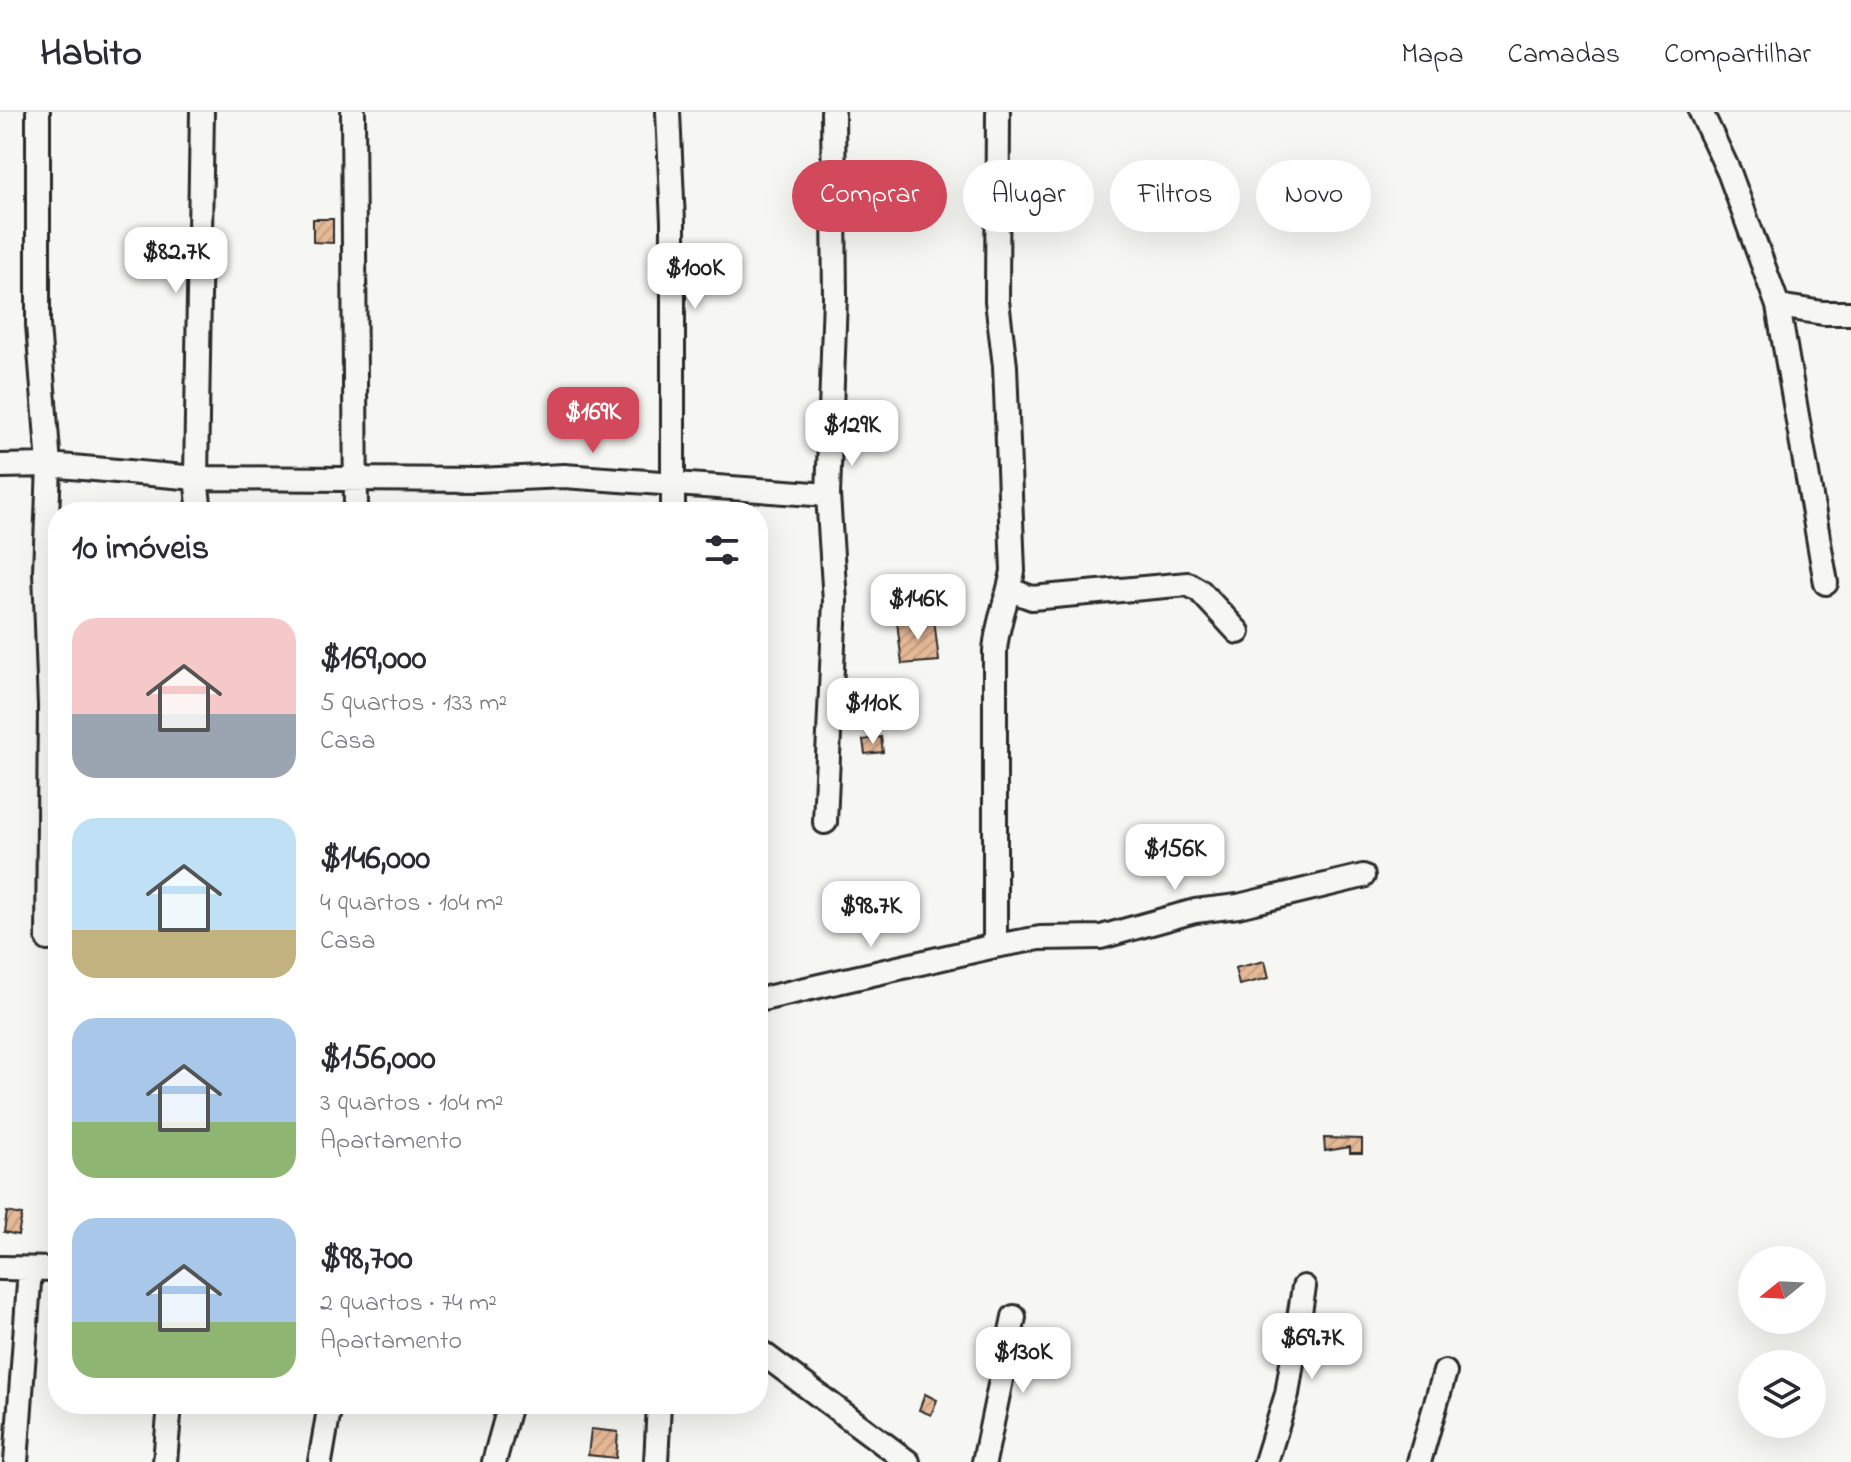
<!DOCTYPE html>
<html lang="pt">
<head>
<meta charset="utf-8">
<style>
	body { margin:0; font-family:"Indie Flower",sans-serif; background:#f2f2f3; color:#2b2b33; height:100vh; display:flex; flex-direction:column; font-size:30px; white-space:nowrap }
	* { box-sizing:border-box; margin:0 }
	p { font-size:26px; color:#7c7c81 }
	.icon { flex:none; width:44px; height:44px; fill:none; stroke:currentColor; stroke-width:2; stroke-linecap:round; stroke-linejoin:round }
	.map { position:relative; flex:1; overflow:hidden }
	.panel { position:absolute; left:48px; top:390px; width:720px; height:912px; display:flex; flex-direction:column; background:#fff; border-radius:32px; box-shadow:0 8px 32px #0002 }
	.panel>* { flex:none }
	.banner { position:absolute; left:792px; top:48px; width:760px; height:72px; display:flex; gap:16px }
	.needle { width:52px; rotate:252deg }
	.tools { position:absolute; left:1738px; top:1134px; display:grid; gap:16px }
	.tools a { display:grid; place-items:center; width:88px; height:88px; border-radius:50%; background:#fff; box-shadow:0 8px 32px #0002; font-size:40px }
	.price { position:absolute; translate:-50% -68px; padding:0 18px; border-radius:16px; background:#fff; color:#222; font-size:26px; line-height:52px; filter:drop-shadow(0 2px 4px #0008) }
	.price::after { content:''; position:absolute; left:50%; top:48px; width:24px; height:18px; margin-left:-12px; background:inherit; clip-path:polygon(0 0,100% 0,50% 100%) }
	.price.selected { background:#d1495b; color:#fff }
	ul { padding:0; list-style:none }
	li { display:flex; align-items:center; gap:24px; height:200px; padding:0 24px }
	li span { display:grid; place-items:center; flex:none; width:224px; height:160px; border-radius:24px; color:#555 }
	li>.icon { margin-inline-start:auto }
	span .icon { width:96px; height:96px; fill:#fffc; stroke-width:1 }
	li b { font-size:34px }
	h2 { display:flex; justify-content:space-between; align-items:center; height:96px; padding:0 24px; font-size:34px }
	.pill { padding:0 28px; border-radius:36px; background:#fff; box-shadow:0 8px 32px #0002; font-size:28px; line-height:72px }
	.pill.selected { background:#d1495b; color:#fff }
	header { display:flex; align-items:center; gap:48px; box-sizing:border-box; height:112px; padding:0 40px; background:#fff; border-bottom:2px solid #e1e1e2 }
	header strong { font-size:38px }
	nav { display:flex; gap:44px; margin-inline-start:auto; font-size:28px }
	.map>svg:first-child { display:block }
	.building { fill:url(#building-hatch); stroke:#2b2b2b; stroke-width:2 }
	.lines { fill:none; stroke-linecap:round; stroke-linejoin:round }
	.minor-casing { stroke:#2b2b2b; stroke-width:28 }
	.minor { stroke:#f6f6f2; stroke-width:22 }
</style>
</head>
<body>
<header>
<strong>Habito</strong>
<nav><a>Mapa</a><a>Camadas</a><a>Compartilhar</a></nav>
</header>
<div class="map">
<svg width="1851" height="1350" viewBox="0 0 1851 1350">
	<defs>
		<pattern id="building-hatch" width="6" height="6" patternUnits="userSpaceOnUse" patternTransform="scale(2)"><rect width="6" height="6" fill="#e5b896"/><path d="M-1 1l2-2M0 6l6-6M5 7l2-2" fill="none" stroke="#c59e81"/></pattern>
	</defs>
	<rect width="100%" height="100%" fill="#f6f6f2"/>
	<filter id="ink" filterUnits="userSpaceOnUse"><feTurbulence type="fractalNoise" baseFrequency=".0125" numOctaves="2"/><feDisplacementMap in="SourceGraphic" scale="16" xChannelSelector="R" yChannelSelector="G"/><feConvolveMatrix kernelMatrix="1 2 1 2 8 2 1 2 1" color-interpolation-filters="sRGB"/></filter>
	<g filter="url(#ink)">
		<!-- building -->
		<path class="building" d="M313,107H333V131L313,130Z
			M934,507L939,549L902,552L897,510Z
			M881,625L883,640L865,642L863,628Z
			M1265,849L1269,866L1239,873L1235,856Z
			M1324,1026L1362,1027V1041H1350V1035L1325,1039Z
			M7,1100L22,1103L18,1123L4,1120Z
			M925,1282L937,1288L931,1303L919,1298Z
			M591,1317L618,1320L616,1346L588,1343Z"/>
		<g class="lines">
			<!-- minor casing -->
			<g class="minor-casing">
				<path id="minor" d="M38,0V213L49,353L45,459L50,594L48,827
					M353,0L356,400
					M668,0L673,110V400
					M1701,0L1729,60L1778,194L1826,471
					M1778,194L1823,201H1851
					M0,354L49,353L196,366L478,368L564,364L828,383
					M200,400L196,366L202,0
					M1010,478L1032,486L1188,472L1200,479L1238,520
					M825,710L835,489L828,383L835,185L833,0
					M995,834V539C997,510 1008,487 1013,459L1005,254L997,189L998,0
					M758,888L995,834L1040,826L1101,825L1195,799L1238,794L1363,764
					M0,1156L58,1157
					M758,1238L908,1350
					M16,1350L30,1157
					M165,1350L170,1292
					M320,1350L330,1292
					M494,1350L510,1292
					M656,1350L659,1292
					M984,1350L1014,1205
					M1266,1350L1287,1282L1304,1175
					M1419,1350L1445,1260"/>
			</g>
			<!-- minor -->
			<use href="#minor" class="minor"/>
		</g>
	</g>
</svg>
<div class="tools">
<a><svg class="needle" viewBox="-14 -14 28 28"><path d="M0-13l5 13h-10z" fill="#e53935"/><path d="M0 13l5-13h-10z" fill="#7c7c81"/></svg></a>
<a><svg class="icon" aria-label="layers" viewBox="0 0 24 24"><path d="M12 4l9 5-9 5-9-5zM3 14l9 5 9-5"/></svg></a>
</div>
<b class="price" style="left:176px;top:183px">$82.7K</b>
<b class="price" style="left:695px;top:199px">$100K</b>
<b class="price selected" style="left:593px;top:343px">$169K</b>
<b class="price" style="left:852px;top:356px">$129K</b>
<b class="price" style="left:918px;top:530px">$146K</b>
<b class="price" style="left:873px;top:634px">$110K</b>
<b class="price" style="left:1175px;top:780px">$156K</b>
<b class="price" style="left:871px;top:837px">$98.7K</b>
<b class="price" style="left:1312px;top:1269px">$69.7K</b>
<b class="price" style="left:1023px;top:1283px">$130K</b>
<div class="banner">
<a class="pill selected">Comprar</a>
<a class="pill">Alugar</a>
<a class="pill">Filtros</a>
<a class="pill">Novo</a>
</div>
<section class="panel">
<h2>10 imóveis<svg class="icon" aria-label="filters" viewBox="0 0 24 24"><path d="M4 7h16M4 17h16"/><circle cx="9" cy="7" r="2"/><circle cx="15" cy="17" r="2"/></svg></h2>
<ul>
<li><span style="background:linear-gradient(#f6c9c9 60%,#9aa5b1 0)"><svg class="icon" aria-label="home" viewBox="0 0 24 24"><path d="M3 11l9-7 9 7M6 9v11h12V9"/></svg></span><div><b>$169,000</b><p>5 quartos · 133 m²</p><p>Casa</p></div></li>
<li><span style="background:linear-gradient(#bfe0f5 70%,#c2b280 0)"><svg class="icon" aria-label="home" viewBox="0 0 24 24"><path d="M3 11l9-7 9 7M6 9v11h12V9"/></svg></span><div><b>$146,000</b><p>4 quartos · 104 m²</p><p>Casa</p></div></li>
<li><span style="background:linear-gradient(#a9c7e8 65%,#8fb573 0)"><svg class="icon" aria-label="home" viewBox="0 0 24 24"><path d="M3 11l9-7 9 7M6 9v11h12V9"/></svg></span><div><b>$156,000</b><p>3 quartos · 104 m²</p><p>Apartamento</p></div></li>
<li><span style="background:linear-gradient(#a9c7e8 65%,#8fb573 0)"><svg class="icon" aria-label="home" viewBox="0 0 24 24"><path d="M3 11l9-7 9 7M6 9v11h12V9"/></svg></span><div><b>$98,700</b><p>2 quartos · 74 m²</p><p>Apartamento</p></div></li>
</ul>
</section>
</div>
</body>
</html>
